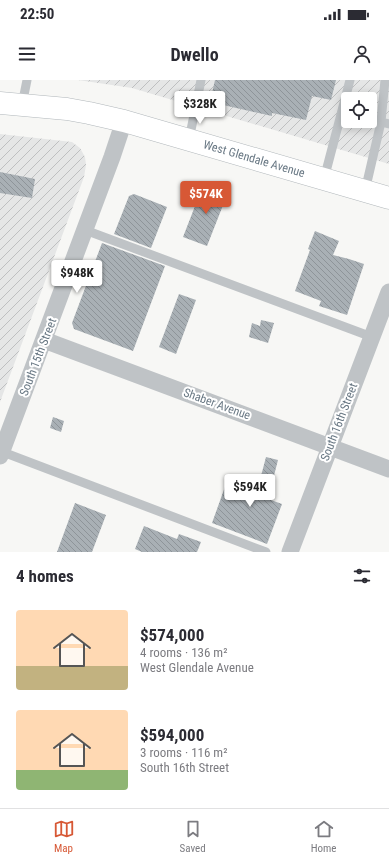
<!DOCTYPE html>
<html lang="en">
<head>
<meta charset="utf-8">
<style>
	body { margin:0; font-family:"Roboto Condensed",sans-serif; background:#f2f2f3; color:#2b2b33; height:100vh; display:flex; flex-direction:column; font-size:15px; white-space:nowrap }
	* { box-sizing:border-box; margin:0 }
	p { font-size:13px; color:#7c7c81 }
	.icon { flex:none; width:22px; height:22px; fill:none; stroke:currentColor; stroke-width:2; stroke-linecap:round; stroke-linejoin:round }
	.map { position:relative; height:472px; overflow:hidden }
	.sheet { display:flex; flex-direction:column; background:#fff; flex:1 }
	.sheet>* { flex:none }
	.controls { position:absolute; left:341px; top:12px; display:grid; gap:8px }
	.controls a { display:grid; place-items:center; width:36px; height:36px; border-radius:4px; background:#fff; box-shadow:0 2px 10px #0003; font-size:20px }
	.price { position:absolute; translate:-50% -34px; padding:0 9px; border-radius:4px; background:#fff; color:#222; font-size:13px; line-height:26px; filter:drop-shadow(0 1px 2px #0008) }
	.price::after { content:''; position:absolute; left:50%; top:24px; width:12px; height:9px; margin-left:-6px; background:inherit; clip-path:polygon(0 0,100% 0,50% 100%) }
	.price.active { background:#d75835; color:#fff }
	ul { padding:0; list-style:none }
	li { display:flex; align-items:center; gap:12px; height:100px; padding:0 16px }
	li span { display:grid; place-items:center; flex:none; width:112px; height:80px; border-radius:4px; color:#555 }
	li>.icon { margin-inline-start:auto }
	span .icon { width:48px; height:48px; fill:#fffc; stroke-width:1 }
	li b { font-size:17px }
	h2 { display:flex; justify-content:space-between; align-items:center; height:48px; padding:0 16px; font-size:17px }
	.status { display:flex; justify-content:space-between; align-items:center; height:28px; padding:0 20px; background:#fff; direction:ltr }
	.status svg { height:11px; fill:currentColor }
	header { display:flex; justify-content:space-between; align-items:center; height:52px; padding:0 16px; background:#fff; font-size:18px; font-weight:700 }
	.tabs { display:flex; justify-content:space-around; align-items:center; height:56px; border-top:1px solid #e1e1e2; background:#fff; font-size:11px; color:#7c7c81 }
	.tabs a { display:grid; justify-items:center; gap:2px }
	.tabs .active { color:#d75835 }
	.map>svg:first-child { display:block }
	.industrial { fill:url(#industrial-furrows); fill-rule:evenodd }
	.building { fill:url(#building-back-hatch) }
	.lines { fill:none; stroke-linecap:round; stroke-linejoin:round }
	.secondary-casing { stroke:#b1b7bb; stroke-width:23 }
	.service { stroke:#bfc3c6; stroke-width:9 }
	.minor { stroke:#bfc3c6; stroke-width:17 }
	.secondary { stroke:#fff; stroke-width:22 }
	.labels { text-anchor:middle; stroke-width:4; stroke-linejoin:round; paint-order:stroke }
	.street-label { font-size:12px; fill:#697884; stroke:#fff }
</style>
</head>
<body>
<div class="status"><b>22:50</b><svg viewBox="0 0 49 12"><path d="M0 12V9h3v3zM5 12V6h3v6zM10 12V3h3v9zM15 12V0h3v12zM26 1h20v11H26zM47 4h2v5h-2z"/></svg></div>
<header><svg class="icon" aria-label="menu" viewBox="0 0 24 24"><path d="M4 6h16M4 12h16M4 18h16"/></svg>Dwello<svg class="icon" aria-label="person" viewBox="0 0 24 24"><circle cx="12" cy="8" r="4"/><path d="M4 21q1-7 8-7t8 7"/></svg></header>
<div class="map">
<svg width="389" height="472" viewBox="0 0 389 472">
	<defs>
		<pattern id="industrial-furrows" width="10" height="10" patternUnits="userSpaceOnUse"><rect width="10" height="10" fill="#e5e6e6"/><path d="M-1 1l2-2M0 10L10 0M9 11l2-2" fill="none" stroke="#bebfc0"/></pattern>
		<pattern id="building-back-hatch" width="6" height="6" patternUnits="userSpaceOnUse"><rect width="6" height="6" fill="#a9b0b5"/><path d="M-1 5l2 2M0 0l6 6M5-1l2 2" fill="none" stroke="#8e9499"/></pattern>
	</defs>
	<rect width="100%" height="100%" fill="#f7f7f5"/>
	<!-- industrial -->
	<path class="industrial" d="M78,0H389V84L132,8ZM348,19H370V41H348Z
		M0,54L72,62L80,68L85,77L86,85L84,97L0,322Z"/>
	<!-- building -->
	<path class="building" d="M215,0H336L331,20L312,16L306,40L272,33V36L210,22Z
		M0,92L35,99L32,118L0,113Z
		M210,103L229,110L207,166L183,157L197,121L202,123Z
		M134,114L167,127L151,168L114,154L129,116Z
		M315,151L339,161L333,175L349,179L364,184L347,235L319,226L321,221L295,211L310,170L308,169Z
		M102,163L165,186L133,271L74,249L72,243Z
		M179,214L196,220L176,274L159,267Z
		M261,240L274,243L268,263L249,257L252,243L260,246Z
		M53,337L64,341L61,352L50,348Z
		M266,377L278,380L268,419L282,424L267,464L212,443L226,404L256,415Z
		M75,423L106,435L92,472H57Z
		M144,446L177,459L179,454L201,462L197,472H142L135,469Z"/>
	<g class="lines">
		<!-- secondary casing -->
		<g class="secondary-casing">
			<g id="secondary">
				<path id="s1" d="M0,23L67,29L89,33L124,41L389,118"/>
			</g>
		</g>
		<!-- service -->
		<path class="service" d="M22,25L27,0
			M381,42L385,0
			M189,60L201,0
			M324,99L350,0
			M365,111L381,42L389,44
			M85,150L372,257
			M0,371L266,472"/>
		<!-- minor -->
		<path class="minor" d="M44,260L389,389
			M0,376L112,77L124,41
			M290,472L389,212"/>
		<!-- secondary -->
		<use href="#secondary" class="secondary"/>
	</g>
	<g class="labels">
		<!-- street labels -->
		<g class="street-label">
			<text dy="4" stroke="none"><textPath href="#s1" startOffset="261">West Glendale Avenue</textPath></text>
			<text transform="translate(38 277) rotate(-69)" y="4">South 15th Street</text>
			<text transform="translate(217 324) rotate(20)" y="4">Shaber Avenue</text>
			<text transform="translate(339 342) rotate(-69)" y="4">South 16th Street</text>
		</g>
	</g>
</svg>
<div class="controls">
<a><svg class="icon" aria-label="locate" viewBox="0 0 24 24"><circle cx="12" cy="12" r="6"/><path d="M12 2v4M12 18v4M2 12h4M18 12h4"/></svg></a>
</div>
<b class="price" style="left:200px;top:45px">$328K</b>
<b class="price active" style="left:206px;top:135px">$574K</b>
<b class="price" style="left:77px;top:214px">$948K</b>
<b class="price" style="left:250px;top:428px">$594K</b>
</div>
<section class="sheet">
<h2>4 homes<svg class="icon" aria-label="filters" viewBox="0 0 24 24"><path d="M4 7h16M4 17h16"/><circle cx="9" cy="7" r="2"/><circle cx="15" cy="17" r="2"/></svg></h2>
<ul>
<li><span style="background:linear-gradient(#ffd9b3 70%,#c2b280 0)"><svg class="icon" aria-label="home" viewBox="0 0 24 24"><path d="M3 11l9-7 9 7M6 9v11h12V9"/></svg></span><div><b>$574,000</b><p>4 rooms · 136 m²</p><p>West Glendale Avenue</p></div></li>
<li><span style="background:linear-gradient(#ffd9b3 75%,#8fb573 0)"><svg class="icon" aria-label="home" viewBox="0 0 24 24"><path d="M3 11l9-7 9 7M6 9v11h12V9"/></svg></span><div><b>$594,000</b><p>3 rooms · 116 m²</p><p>South 16th Street</p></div></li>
</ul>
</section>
<nav class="tabs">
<a class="active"><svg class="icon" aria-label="map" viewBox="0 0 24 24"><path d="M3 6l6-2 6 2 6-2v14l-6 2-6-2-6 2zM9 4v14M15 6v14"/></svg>Map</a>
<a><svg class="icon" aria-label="saved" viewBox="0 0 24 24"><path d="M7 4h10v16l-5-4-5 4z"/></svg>Saved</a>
<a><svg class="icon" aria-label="home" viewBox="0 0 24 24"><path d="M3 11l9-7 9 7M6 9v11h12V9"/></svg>Home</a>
</nav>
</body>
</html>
